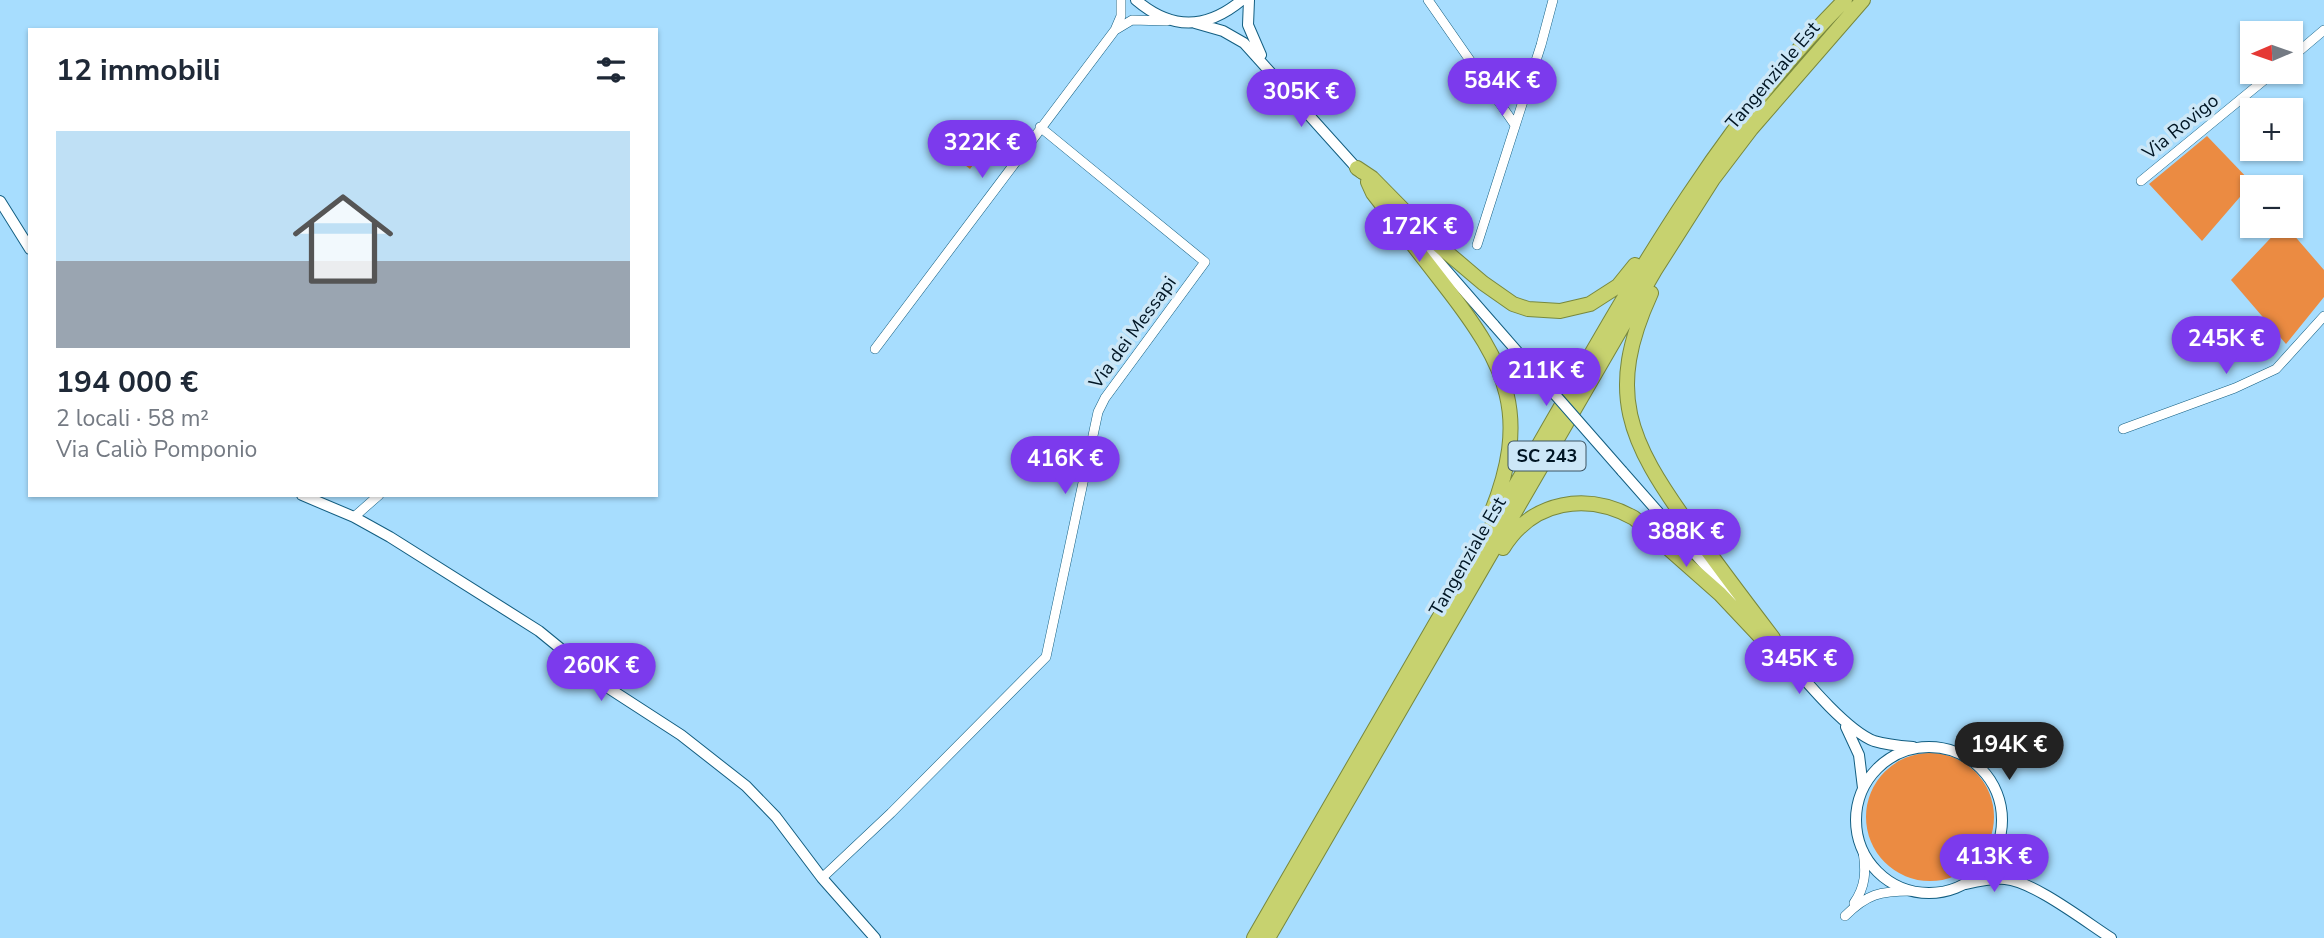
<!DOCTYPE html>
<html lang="it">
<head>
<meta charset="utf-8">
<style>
	body { margin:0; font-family:"Nunito Sans",sans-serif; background:#f2f2f3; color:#1f2937; height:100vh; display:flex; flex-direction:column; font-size:26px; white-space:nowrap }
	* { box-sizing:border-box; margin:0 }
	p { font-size:23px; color:#747a83 }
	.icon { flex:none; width:38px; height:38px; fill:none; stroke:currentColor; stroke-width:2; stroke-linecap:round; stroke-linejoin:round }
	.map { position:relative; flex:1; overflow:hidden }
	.sheet { position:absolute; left:28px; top:28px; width:630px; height:469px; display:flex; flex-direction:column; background:#fff; border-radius:0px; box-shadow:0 2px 5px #0004 }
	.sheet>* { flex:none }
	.needle { width:46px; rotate:268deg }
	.fabs { position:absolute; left:2240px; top:21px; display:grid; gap:14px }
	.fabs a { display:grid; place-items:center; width:63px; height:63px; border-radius:0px; background:#fff; box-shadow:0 2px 5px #0004; font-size:35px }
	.price { position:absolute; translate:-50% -60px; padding:0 16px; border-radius:24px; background:#7c3aed; color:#fff; font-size:23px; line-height:46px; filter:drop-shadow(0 2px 4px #0008) }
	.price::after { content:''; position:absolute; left:50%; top:42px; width:21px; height:16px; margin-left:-10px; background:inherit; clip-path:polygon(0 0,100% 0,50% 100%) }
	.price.active { background:#222; color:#fff }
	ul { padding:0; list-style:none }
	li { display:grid; align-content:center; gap:14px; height:371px; padding:0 28px }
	li span { display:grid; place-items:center; height:217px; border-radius:0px; color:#555 }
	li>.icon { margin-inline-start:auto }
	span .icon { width:126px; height:126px; fill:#fffc; stroke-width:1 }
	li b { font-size:30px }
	h2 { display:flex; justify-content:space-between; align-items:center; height:84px; padding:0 28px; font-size:30px }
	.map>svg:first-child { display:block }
	.green { fill:#eb8b42 }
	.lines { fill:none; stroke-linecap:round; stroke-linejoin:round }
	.minor-casing { stroke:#135e81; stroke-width:10 }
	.tertiary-casing { stroke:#135e81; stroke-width:12 }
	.trunk-casing { stroke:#78883d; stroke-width:16 }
	.minor { stroke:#fff; stroke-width:9 }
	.tertiary { stroke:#fff; stroke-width:10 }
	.trunk { stroke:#c7d26f; stroke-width:14 }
	.tertiary-bridge-casing { stroke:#135e81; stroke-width:12; stroke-linecap:butt }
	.tertiary-bridge { stroke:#fff; stroke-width:10 }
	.labels { text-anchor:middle; stroke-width:7; stroke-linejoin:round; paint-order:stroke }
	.shield { fill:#cce7f7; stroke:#3d5463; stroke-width:2 }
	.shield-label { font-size:18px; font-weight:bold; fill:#001523 }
	.street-label { font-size:19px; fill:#001523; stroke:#cce7f7 }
</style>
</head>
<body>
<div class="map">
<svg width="2324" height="938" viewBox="0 0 2324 938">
	<rect width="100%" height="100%" fill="#a7ddfe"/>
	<!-- green -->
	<path class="green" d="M947,121L984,150L970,169L933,140Z
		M2207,136L2252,183L2202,241L2149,184Z
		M2282,226H2286L2324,270V297L2286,344L2231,280Z
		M1866 817a64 64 0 1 1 128 0a64 64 0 1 1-128 0Z"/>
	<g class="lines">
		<!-- minor casing -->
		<g class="minor-casing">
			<path id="minor" d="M1428,0L1515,125
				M1117,29L1132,20L1167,21
				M2291,58L2324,30
				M2141,181L2274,72
				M1477,245L1541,45L1553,0
				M875,349L1115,30L1121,16V0
				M2123,429L2235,388L2276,369L2324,316
				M354,517L379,495
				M822,878L891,813L1046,657L1098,412L1105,398L1205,262L1040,127
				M1854,903C1866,886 1866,871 1863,851
				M1845,916C1867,894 1880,891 1911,891"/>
		</g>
		<!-- tertiary casing -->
		<g class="tertiary-casing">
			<path id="tertiary" d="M1136,0C1171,30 1206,30 1242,0
				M1249,0L1248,25L1261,55
				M1195,23L1223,31L1244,43L1361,173
				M0,201L30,249
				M1404,222L1494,325
				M1622,471L1740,605
				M302,495L354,517L390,537L539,631L610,689L681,735L746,786L776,817L822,878L875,938
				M1771,641C1795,668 1843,729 1874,741C1887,745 1900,746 1913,747
				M1846,727L1859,755L1863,788
				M1856 820a73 73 0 1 1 146 0a73 73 0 1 1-146 0Z
				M2001,835C2003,855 2010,868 2023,883
				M1966,884C1979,881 1992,878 2005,879C2033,881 2086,922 2111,938"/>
		</g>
		<!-- trunk casing -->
		<g class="trunk-casing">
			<path id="trunk" d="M1357,168L1372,178L1437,244L1483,283L1513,304L1528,309L1560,311L1590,304L1618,286L1635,265
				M1368,182L1373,193C1397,224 1421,255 1445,286C1508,367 1531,416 1490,516
				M1651,293C1605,393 1629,441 1689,525C1716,563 1744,600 1773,638L1775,646
				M1503,548C1533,500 1587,492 1634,518L1720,594L1769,646
				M1254,938C1348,775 1442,613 1536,450C1627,292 1715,130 1845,0
				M1268,938L1655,270L1713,179L1751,129L1863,0"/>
		</g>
		<!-- minor -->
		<use href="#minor" class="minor"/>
		<!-- tertiary -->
		<use href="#tertiary" class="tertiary"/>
		<!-- trunk -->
		<use href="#trunk" class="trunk"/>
		<!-- tertiary-bridge casing -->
		<g class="tertiary-bridge-casing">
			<path id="tertiary-bridge" d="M1494,325L1622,471"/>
		</g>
		<!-- tertiary-bridge -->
		<use href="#tertiary-bridge" class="tertiary-bridge"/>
	</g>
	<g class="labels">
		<!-- shield labels -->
		<rect class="shield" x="1508.5" y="441.5" width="77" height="29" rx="5"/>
		<g class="shield-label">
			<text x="1547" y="462">SC 243</text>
		</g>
		<!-- street labels -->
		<g class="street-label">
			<text transform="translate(1772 75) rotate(-50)" y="7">Tangenziale Est</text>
			<text transform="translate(2180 126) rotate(-39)" y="7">Via Rovigo</text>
			<text transform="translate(1132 332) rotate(-54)" y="7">Via dei Messapi</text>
			<text transform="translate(1467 556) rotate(-60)" y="7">Tangenziale Est</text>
		</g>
	</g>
</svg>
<div class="fabs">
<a><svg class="needle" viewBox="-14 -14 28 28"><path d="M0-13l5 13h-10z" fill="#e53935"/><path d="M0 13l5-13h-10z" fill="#747a83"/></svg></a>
<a>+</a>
<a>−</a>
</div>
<b class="price" style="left:1502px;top:118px">584K €</b>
<b class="price" style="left:1301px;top:129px">305K €</b>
<b class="price" style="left:982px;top:180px">322K €</b>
<b class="price" style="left:1419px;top:264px">172K €</b>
<b class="price" style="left:2226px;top:376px">245K €</b>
<b class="price" style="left:1546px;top:408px">211K €</b>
<b class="price" style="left:1065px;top:496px">416K €</b>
<b class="price" style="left:1686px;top:569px">388K €</b>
<b class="price" style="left:1799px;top:696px">345K €</b>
<b class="price" style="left:601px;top:703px">260K €</b>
<b class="price active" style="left:2009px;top:782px">194K €</b>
<b class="price" style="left:1994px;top:894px">413K €</b>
<section class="sheet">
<h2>12 immobili<svg class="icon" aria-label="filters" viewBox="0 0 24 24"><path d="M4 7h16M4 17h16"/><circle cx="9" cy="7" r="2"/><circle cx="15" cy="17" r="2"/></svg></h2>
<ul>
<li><span style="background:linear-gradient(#bfe0f5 60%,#9aa5b1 0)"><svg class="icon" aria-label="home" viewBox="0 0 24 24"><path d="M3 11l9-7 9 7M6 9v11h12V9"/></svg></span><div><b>194 000 €</b><p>2 locali · 58 m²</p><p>Via Caliò Pomponio</p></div></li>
</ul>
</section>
</div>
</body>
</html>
